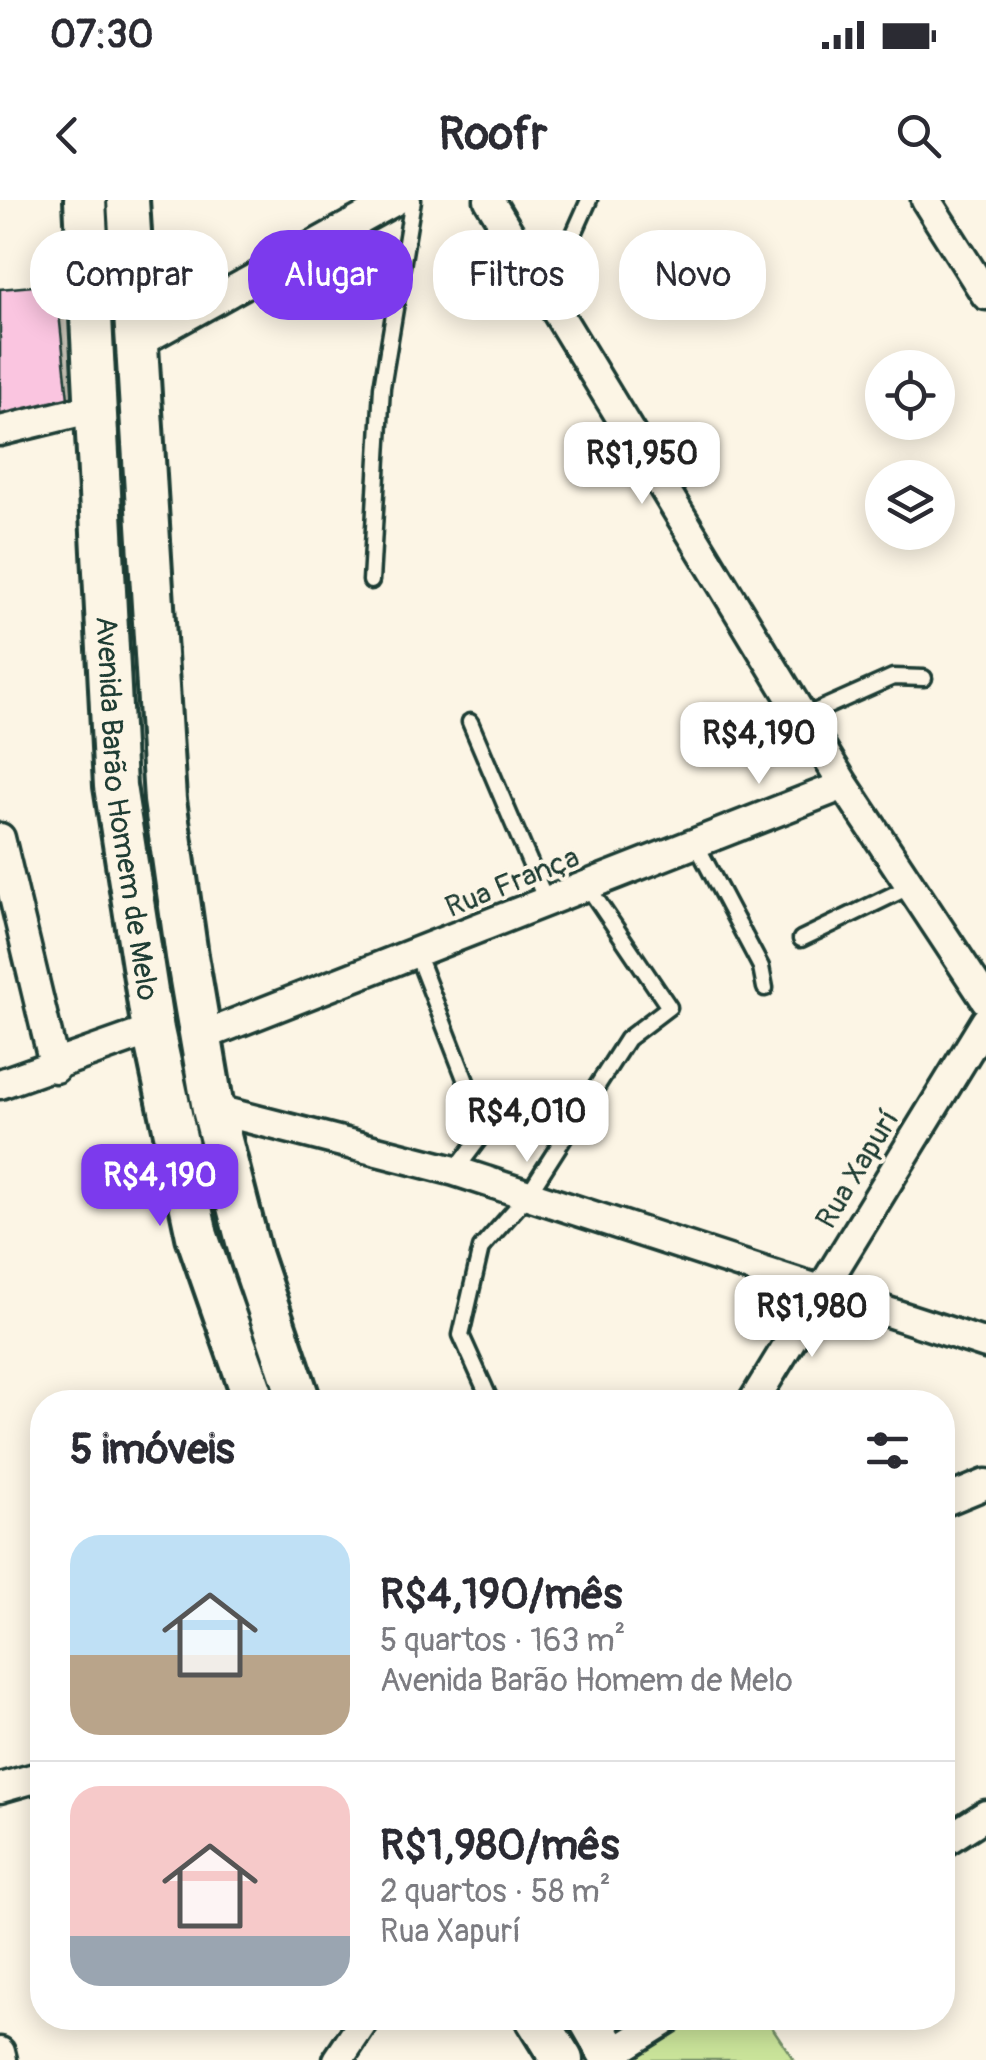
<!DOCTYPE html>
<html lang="pt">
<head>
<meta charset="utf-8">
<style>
	body { margin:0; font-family:Pangolin,sans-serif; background:#f7f7f7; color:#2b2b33; height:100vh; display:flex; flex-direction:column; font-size:38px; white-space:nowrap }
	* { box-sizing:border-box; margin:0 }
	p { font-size:32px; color:#7c7c81 }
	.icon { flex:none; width:55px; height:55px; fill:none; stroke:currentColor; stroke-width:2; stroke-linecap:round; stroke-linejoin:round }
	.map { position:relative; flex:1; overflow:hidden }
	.side { position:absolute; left:30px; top:1190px; width:925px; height:640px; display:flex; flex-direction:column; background:#fff; border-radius:40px; box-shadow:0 5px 25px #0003 }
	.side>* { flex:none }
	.top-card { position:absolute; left:30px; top:30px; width:928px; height:90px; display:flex; gap:20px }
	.fabs { position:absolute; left:865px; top:150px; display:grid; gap:20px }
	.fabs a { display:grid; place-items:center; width:90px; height:90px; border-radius:50%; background:#fff; box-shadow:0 5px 25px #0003; font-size:50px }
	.price { position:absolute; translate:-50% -85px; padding:0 22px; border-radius:20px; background:#fff; color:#222; font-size:32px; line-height:65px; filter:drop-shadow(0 2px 5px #0008) }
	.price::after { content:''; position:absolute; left:50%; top:60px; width:30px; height:22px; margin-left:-15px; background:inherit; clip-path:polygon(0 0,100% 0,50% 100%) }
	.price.selected { background:#7c3aed; color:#fff }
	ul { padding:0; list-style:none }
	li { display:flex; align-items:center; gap:30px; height:250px; padding:0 40px }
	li+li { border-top:2px solid #e1e1e2 }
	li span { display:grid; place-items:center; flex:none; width:280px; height:200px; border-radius:30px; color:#555 }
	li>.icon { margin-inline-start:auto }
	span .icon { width:120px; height:120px; fill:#fffc; stroke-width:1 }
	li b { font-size:42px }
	h2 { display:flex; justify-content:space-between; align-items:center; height:120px; padding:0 40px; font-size:42px }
	.chip { padding:0 35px; border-radius:40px; background:#fff; box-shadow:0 5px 25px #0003; font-size:35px; line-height:90px }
	.chip.selected { background:#7c3aed; color:#fff }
	.status { display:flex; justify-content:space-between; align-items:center; height:70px; padding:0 50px; background:#fff; direction:ltr }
	.status svg { height:28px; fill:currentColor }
	header { display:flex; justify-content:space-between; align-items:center; height:130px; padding:0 40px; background:#fff; font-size:45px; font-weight:700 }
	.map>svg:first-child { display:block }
	.green { fill:#cae49a; stroke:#749067; stroke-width:2.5 }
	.building { fill:#fac5e0; stroke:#1f3d34; stroke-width:2.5; filter:url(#shadow) }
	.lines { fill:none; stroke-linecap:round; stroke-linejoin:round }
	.lane-casing { stroke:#1f3d34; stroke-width:21 }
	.street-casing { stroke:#1f3d34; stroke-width:35 }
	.secondary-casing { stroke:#1f3d34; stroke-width:48 }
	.lane { stroke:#fcf5e5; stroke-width:14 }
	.street { stroke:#fcf5e5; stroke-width:28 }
	.secondary { stroke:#fcf5e5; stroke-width:40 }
	.labels { text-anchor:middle; stroke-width:8; stroke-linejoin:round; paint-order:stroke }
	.street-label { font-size:30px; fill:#1f3d34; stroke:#fcf5e5 }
</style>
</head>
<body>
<div class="status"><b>07:30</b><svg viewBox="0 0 49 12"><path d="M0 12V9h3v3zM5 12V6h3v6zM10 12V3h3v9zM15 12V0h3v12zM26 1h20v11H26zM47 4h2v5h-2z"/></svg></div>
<header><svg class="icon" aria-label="back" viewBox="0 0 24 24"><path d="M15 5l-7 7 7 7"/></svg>Roofr<svg class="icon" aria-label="search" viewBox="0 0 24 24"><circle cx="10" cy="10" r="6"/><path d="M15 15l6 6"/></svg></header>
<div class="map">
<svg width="986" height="1860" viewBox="0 0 986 1860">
	<defs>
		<filter id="shadow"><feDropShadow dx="9" dy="9" stdDeviation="5" flood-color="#0004"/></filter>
	</defs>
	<rect width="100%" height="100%" fill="#fcf5e5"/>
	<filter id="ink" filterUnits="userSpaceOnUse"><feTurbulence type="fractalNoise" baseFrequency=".01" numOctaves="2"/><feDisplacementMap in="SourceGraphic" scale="20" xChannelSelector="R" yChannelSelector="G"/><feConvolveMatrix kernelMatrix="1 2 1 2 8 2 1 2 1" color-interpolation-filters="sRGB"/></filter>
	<g filter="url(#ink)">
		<!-- green -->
		<path class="green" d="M698,1818H766L794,1860H634L631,1856Z"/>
		<!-- building -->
		<path class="building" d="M56,84L68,199L0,216V89Z"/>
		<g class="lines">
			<!-- lane casing -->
			<g class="lane-casing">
				<path id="lane" d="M547,94L589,0
					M371,381L382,187L413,0
					M803,517L893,477L924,478
					M470,522L547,703
					M696,644L761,767L765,788
					M801,739L913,685
					M417,755L476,907L479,939L455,971
					M491,1202L461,1135L481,1048L527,996L627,839L669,807L588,687"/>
			</g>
			<!-- street casing -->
			<g class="street-casing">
				<path id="street" d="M489,0L844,585L986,800
					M926,0L986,95
					M136,144L396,0
					M0,231L98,207
					M0,638L55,868
					M202,836L844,585
					M0,884L153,830
					M213,909L455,971L986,1144
					M753,1202L986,821
					M942,1302L986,1284
					M0,1588L42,1576
					M942,1643L986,1615
					M0,1852L2,1860
					M610,1855L669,1818
					M338,1860L366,1818"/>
			</g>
			<!-- secondary casing -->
			<g class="secondary-casing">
				<g id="secondary">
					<path id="s1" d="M85,0L115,586L153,830L197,1036L255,1202"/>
					<path d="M128,0L165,600L187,756L213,909L251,1057L300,1202"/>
					<path d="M536,1818L562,1860"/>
					<path d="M589,1818L613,1860"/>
				</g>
			</g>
			<!-- lane -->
			<use href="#lane" class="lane"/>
			<!-- street -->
			<use href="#street" class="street"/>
			<!-- secondary -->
			<use href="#secondary" class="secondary"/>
		</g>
	</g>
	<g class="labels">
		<!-- street labels -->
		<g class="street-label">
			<text dy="10" stroke="none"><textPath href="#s1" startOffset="610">Avenida Barão Homem de Melo</textPath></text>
			<text transform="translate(512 682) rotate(-22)" y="10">Rua França</text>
			<text transform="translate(857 969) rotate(-59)" y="10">Rua Xapurí</text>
		</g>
	</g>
</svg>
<div class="fabs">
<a><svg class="icon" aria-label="locate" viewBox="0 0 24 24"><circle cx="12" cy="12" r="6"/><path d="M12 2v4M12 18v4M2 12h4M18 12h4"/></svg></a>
<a><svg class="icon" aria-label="layers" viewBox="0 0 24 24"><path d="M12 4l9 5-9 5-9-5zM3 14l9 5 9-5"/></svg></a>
</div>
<b class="price" style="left:642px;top:307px">R$1,950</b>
<b class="price" style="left:759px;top:587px">R$4,190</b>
<b class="price" style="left:527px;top:965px">R$4,010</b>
<b class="price selected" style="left:160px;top:1029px">R$4,190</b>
<b class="price" style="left:812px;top:1160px">R$1,980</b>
<div class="top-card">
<a class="chip">Comprar</a>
<a class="chip selected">Alugar</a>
<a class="chip">Filtros</a>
<a class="chip">Novo</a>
</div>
<section class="side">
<h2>5 imóveis<svg class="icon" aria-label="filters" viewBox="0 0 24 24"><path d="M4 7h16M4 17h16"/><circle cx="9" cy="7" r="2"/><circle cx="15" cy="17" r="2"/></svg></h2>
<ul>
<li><span style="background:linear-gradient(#bfe0f5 60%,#b9a48a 0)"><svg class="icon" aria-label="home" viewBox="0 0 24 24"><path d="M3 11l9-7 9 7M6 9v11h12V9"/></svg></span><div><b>R$4,190/mês</b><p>5 quartos · 163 m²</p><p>Avenida Barão Homem de Melo</p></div></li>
<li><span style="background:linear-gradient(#f6c9c9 75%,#9aa5b1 0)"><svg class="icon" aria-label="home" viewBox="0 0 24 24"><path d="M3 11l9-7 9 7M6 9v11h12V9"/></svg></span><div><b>R$1,980/mês</b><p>2 quartos · 58 m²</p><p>Rua Xapurí</p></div></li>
</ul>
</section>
</div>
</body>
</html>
